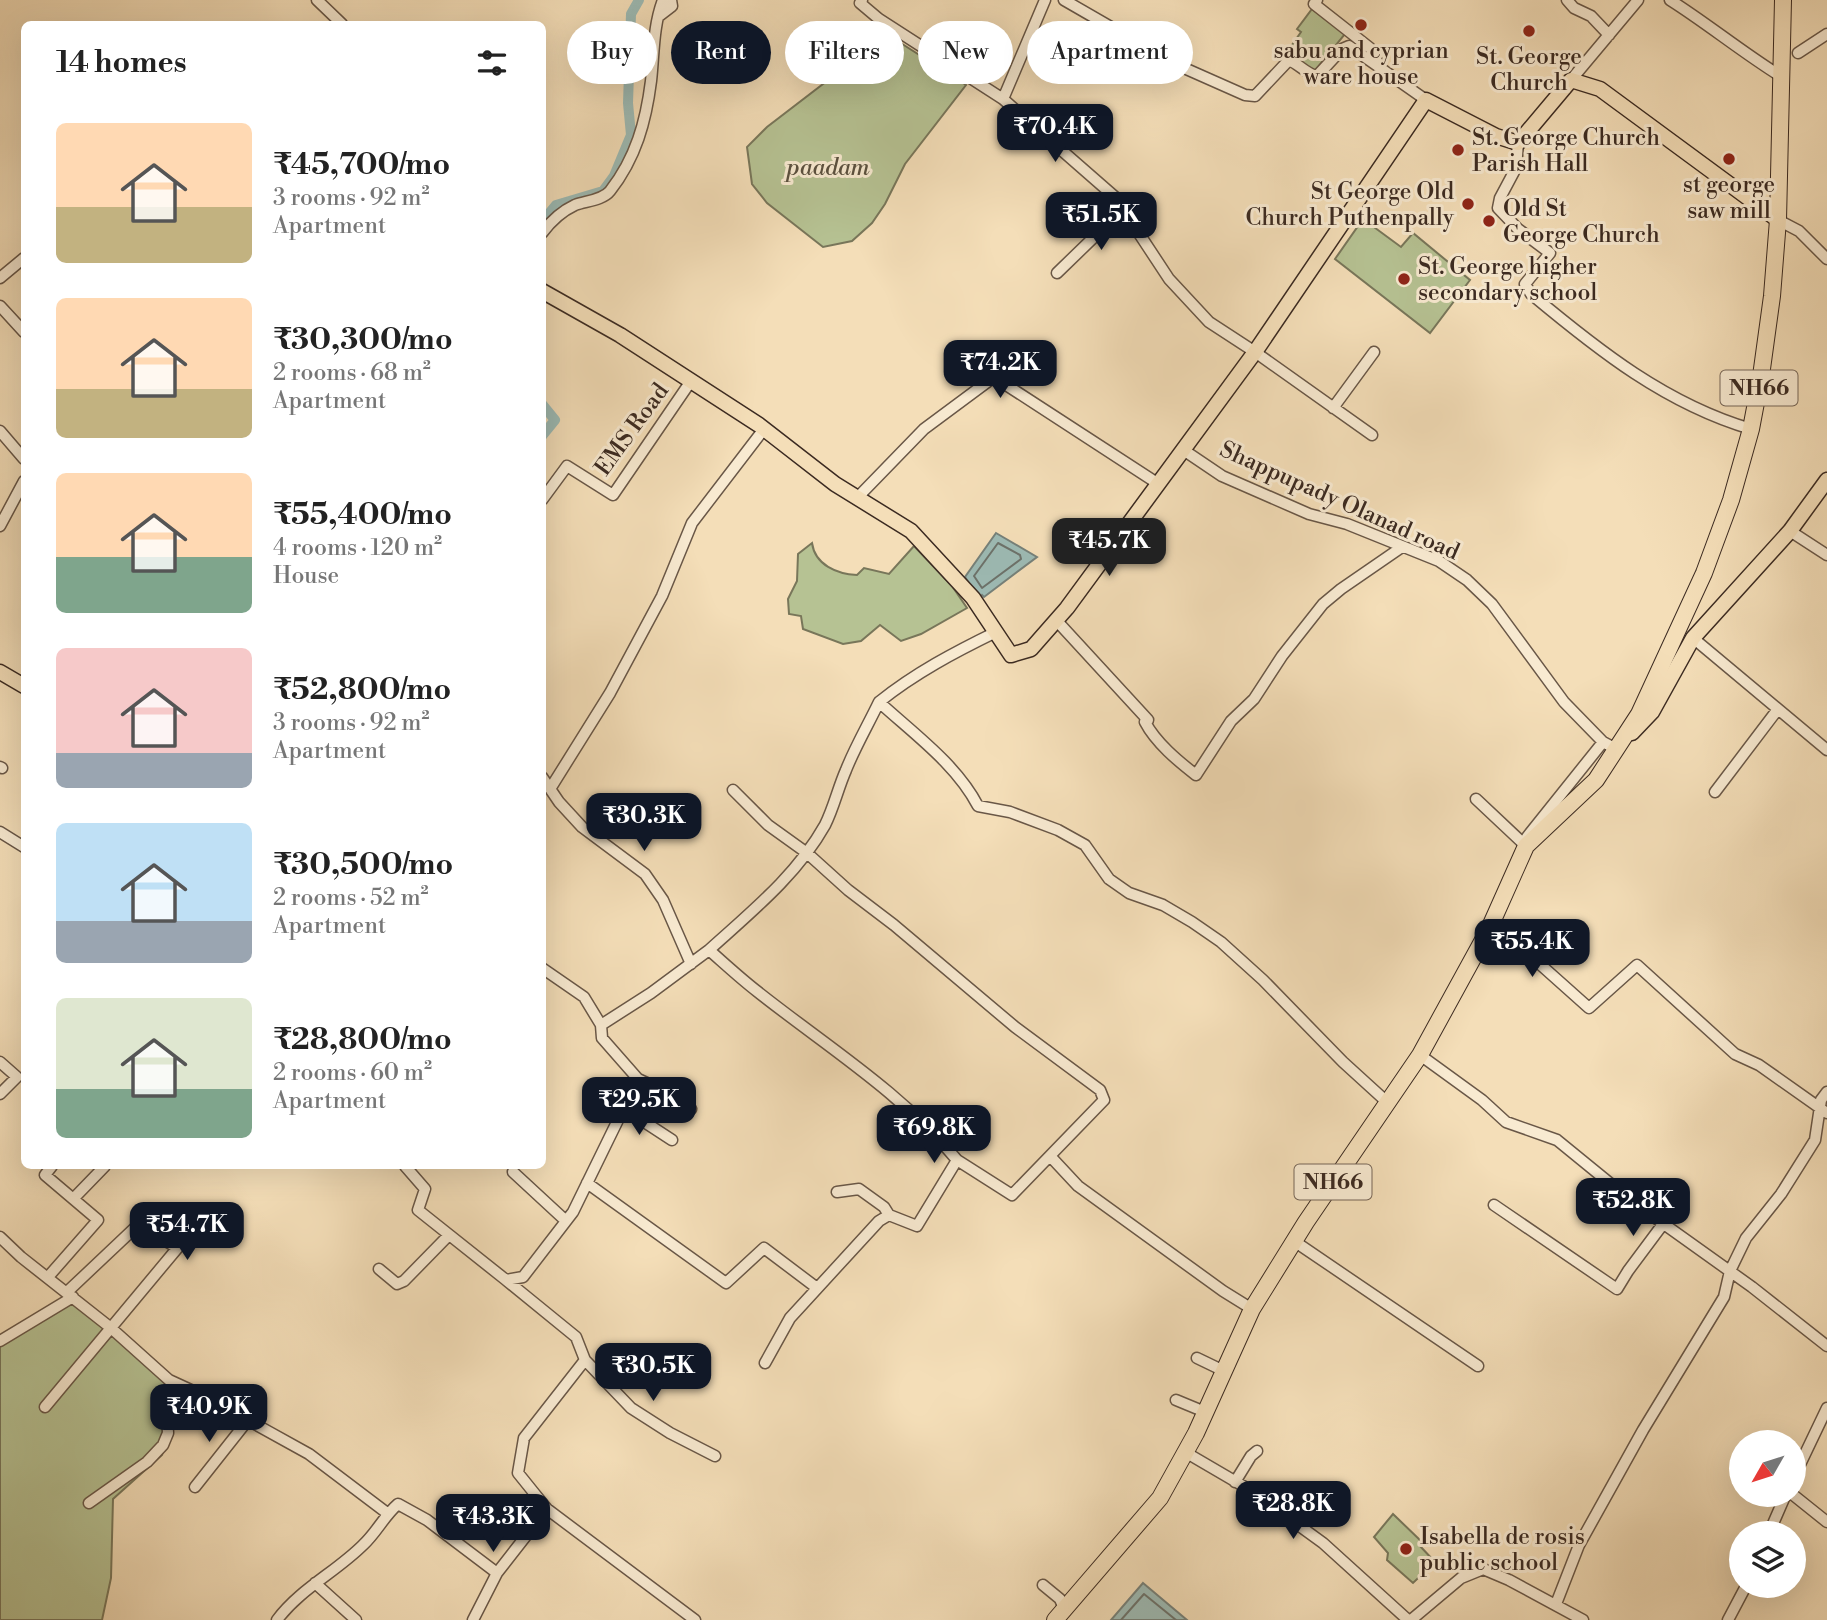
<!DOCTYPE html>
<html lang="en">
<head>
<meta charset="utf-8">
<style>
	body { margin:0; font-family:"Libre Bodoni",serif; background:#f2f2f2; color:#222; height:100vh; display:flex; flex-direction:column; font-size:26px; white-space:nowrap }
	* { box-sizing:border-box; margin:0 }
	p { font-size:23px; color:#767676 }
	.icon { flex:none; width:38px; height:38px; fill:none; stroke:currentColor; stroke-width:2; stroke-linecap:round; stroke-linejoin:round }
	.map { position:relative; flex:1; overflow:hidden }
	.side { position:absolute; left:21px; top:21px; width:525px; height:1148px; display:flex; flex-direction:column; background:#fff; border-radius:10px; box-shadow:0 7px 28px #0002 }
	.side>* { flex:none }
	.guide { position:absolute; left:567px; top:21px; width:665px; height:63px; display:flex; gap:14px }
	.needle { width:46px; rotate:231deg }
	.fabs { position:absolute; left:1729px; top:1430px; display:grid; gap:14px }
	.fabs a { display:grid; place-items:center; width:77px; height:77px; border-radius:50%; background:#fff; box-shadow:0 7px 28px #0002; font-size:35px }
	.price { position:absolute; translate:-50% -60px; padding:0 16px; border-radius:14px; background:#111827; color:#fff; font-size:23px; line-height:46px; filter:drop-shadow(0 2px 4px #0008) }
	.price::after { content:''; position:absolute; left:50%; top:42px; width:21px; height:16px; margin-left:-10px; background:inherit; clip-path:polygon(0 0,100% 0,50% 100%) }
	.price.current { background:#222; color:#fff }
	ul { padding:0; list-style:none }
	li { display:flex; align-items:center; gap:21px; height:175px; padding:0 35px }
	li span { display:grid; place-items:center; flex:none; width:196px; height:140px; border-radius:10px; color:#555 }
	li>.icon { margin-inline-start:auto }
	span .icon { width:84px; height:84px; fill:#fffc; stroke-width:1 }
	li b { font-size:30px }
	h2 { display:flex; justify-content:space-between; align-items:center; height:84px; padding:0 35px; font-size:30px }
	.chip { padding:0 24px; border-radius:32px; background:#fff; box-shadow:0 7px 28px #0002; font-size:24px; line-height:63px }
	.chip.current { background:#111827; color:#fff }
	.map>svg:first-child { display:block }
	.green { fill:#b6c293; stroke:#78765a; stroke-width:2 }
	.water { fill:#9dbbb5; stroke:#76817a; stroke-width:2 }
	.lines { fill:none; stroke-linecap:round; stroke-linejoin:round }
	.shore { stroke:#6c726b; stroke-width:2 }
	.canal { stroke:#9dbbb5; stroke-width:10 }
	.minor-casing { stroke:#695747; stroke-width:13 }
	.major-casing { stroke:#3b2a21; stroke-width:17 }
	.highway-casing { stroke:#3b2a21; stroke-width:18 }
	.minor { stroke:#f8ead1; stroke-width:10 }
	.major { stroke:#f4deb8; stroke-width:14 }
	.highway { stroke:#f4deb8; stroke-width:16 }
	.poi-dot { fill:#8f2418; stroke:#f8ead1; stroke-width:2.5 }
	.labels { text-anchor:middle; stroke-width:6; stroke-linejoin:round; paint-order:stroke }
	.shield { fill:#f8ead1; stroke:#746456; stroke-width:2 }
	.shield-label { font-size:21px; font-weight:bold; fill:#3b2a21 }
	.poi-label { font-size:23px; fill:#3b2a21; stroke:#f8ead1; text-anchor:start }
	.park-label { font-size:23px; font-style:italic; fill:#5a503e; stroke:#f8ead1 }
	.street-label { font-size:23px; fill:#3b2a21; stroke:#f8ead1 }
</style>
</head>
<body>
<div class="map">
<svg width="1827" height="1620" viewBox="0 0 1827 1620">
	<rect width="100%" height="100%" fill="#f4deb8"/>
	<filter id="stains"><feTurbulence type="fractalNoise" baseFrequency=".00286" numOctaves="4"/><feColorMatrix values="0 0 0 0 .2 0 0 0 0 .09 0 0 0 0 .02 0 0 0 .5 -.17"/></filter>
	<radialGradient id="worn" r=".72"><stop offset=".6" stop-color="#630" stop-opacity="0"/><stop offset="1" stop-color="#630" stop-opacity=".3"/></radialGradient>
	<!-- green -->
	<path class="green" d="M1312,9L1345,34L1314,72L1287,52L1301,32L1297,29Z
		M896,40L966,85L905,164L885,204L872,223L852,241L823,247L767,203L752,184L747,147L767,127L857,58L874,54Z
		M1363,219L1401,247L1413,233L1470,280L1430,333L1335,259Z
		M812,543C815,565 837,574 857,575L864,568L889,574L914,546L952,586L967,608L921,634L901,641L880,625L861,641L843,644L803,629L801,616L789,614L788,599L797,581L798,554Z
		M71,1301L184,1392L162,1455L113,1499L111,1578L102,1620H0V1346Z
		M1393,1514L1422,1542L1420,1546L1435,1562L1413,1583L1387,1560L1388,1553L1374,1537Z"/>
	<!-- water -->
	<path class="water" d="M996,533L1037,557L984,597L982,595L979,598L965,577Z
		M1143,1583L1187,1620H1111Z"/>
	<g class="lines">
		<!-- shore -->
		<path class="shore" d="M998,543L1020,555L1021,559L982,588L974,576Z
			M1121,1620L1144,1594L1176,1620"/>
		<!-- canal -->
		<path class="canal" d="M542,222L556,205L603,191L614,176L631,135L628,103L631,14L639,0
			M542,404L555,420L542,436"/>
		<!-- minor casing -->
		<g class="minor-casing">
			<path id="minor" d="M317,0L342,24
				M862,0L860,3L879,19L1003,99L1115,197L1169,279L1209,322L1255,352L1372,435
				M1064,0L1175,64L1245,95L1255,96L1289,60C1299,64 1306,74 1317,76L1342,49L1349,46L1426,100
				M1317,0L1314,4L1370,48L1378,63
				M1567,0L1574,8L1591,16L1609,35
				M1670,0C1708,24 1743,53 1782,77
				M659,16L672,6L671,0
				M1798,53L1827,34
				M1571,80L1638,0
				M1003,99L1045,0
				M1518,143L1516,168L1500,198L1498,208L1518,229L1550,253L1525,284L1531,294C1598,350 1666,404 1751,429
				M1778,220L1799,231L1827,259
				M542,233C551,221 562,211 575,205C586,201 603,200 610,191C636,158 646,121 651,81C654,54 653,26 663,0
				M1057,273L1123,209
				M0,278L24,258
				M0,306L24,332
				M1333,408L1374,352
				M0,431L24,459
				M1182,449L1222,476L1309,514L1347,524L1439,561L1467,580L1492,604L1564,702L1603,742L1616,749
				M857,498L924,429L990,380L997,379L1157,483
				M542,500L567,466L613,495L691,381
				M0,526L24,481
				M1790,531L1827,555
				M1056,620L1148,720L1145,722C1156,743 1178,761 1196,775L1231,721L1254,699L1282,656L1323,604L1341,589L1402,547
				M996,632C955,652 915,673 879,702C914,734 956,764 978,806L1010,812L1058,830L1085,845L1109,879L1129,893L1163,905L1192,922L1221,942L1263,980L1343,1062L1388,1103
				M1693,638L1827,750
				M0,767L2,768
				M542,777L559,802L582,827L645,874L663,900L691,964
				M550,789L610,693L662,596L692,523L764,429
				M733,790L768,825L807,853L848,890L894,925L1015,1027L1100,1090L1104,1100L1012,1195L957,1160L917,1226L889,1215L884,1207L859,1189L837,1192
				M1715,792L1778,709
				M1476,799L1526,846
				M0,832L24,847
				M1527,837L1603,742
				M1489,929L1533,958L1589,1008L1637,965L1735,1054L1759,1065L1827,1113
				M709,950C751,912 797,875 825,825C834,807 838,788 846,770C855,747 868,725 879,702
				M601,1025L651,993L709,950C725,964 741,979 758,992C826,1046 901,1092 957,1160
				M1420,1055L1482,1100L1506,1122L1557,1140L1633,1202L1752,1287L1827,1346
				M0,1062L17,1077L0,1094
				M638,1079L668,1093L691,1109
				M623,1108L672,1140
				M1050,1156L1078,1186L1223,1291L1252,1309
				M405,1166L425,1189L418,1210L506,1280L523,1277L573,1212L638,1079L602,1038L601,1025L584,997L542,968
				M513,1172L566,1221
				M587,1183L726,1283L764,1248L817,1288
				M74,1198L105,1166
				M1494,1205L1617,1289L1628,1271L1663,1224
				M0,1237L21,1257L111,1328L169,1380L206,1397L309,1454L387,1513
				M1294,1241L1478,1366
				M379,1269L397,1284L404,1281L448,1236
				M48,1277L98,1220L45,1175L52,1166
				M506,1280L576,1337L585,1360L524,1438L518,1473L547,1509L695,1620
				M0,1341L73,1297
				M1197,1358L1224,1371
				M585,1360L631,1408L670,1433L715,1456
				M765,1363L790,1318L879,1221L889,1215
				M1176,1400L1205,1412
				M45,1407L180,1245L174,1246L139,1224L67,1292
				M1185,1452L1250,1490L1323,1543L1408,1620
				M1794,1477L1827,1408
				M1235,1482L1251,1456L1257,1451
				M195,1487L248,1420
				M1792,1494L1827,1522
				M89,1503L147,1462L163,1445L168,1433L167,1415L183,1387
				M1769,1533L1786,1494
				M315,1583L356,1620
				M1043,1585L1060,1599L1064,1609
				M1556,1604L1579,1545L1643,1430L1724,1297L1730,1271L1746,1238L1781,1194L1815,1140L1821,1100L1827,1092
				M277,1620C300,1589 336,1572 363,1545C377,1532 384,1516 398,1504L427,1520L497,1573
				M473,1620L497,1573L547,1509
				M1411,1620L1461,1578L1483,1569L1509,1580L1583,1620
				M1728,1620L1746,1586"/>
		</g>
		<!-- major casing -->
		<g class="major-casing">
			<path id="major" d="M542,291L620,335L759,425L835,484L911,531L973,598L1011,655L1031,649L1067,608L1255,352L1426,100L1496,136L1518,143L1571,80L1600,89L1778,220
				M0,672L24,686
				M1632,733L1652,712L1693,638L1790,531L1827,480"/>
		</g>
		<!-- highway casing -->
		<g class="highway-casing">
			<path id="highway" d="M1055,1620L1160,1498L1196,1433L1252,1309L1306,1222L1420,1055L1489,929L1526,846L1596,780L1639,714L1704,573L1731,500L1751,429L1761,376L1772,296L1778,220L1783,0"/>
		</g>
		<!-- minor -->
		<use href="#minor" class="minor"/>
		<!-- major -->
		<use href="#major" class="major"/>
		<!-- highway -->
		<use href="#highway" class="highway"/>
	</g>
	<!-- markers -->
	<g class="poi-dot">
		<circle cx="1361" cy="25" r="7"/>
		<circle cx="1529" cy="31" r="7"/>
		<circle cx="1458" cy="150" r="7"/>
		<circle cx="1729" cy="159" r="7"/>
		<circle cx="1468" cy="204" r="7"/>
		<circle cx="1489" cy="221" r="7"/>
		<circle cx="1404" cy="279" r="7"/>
		<circle cx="1406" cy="1549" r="7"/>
	</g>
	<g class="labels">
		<!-- shield labels -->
		<g class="shield">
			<rect x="1720.5" y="370.5" width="77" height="35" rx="5"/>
			<rect x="1294.5" y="1164.5" width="77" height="35" rx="5"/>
		</g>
		<g class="shield-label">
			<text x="1759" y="395">NH66</text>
			<text x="1333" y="1189">NH66</text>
		</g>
		<!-- poi labels -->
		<g class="poi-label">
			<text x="1361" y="58" text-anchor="middle">sabu and cyprian<tspan x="1361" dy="26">ware house</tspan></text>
			<text x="1529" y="64" text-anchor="middle">St. George<tspan x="1529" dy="26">Church</tspan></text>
			<text x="1472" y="145">St. George Church<tspan x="1472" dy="26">Parish Hall</tspan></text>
			<text x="1729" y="192" text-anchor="middle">st george<tspan x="1729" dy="26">saw mill</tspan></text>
			<text x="1454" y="199" text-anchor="end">St George Old<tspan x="1454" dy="26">Church Puthenpally</tspan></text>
			<text x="1503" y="216">Old St<tspan x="1503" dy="26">George Church</tspan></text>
			<text x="1418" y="274">St. George higher<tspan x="1418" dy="26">secondary school</tspan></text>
			<text x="1420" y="1544">Isabella de rosis<tspan x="1420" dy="26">public school</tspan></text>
		</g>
		<!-- park labels -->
		<g class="park-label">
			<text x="828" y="175">paadam</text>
		</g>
		<!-- street labels -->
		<g class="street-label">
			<text transform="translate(631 429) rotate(-54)" y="8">EMS Road</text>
			<text transform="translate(1340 500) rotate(24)" y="8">Shappupady Olanad road</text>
		</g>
	</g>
	<rect width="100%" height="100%" filter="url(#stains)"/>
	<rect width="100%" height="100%" fill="url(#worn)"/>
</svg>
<div class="fabs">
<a><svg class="needle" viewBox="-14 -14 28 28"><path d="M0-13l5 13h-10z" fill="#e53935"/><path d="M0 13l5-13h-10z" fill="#767676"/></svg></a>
<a><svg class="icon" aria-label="layers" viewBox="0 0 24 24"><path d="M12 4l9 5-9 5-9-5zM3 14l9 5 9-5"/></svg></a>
</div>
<b class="price" style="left:1055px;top:164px">₹70.4K</b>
<b class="price" style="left:1101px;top:252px">₹51.5K</b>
<b class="price" style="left:1000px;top:400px">₹74.2K</b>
<b class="price current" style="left:1109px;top:578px">₹45.7K</b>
<b class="price" style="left:644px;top:853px">₹30.3K</b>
<b class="price" style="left:1532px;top:979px">₹55.4K</b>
<b class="price" style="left:639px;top:1137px">₹29.5K</b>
<b class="price" style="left:934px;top:1165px">₹69.8K</b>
<b class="price" style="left:1633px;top:1238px">₹52.8K</b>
<b class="price" style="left:187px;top:1262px">₹54.7K</b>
<b class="price" style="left:653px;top:1403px">₹30.5K</b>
<b class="price" style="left:209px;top:1444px">₹40.9K</b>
<b class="price" style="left:1293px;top:1541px">₹28.8K</b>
<b class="price" style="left:493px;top:1554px">₹43.3K</b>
<div class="guide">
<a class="chip">Buy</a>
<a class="chip current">Rent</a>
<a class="chip">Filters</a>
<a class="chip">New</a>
<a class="chip">Apartment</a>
</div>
<section class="side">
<h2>14 homes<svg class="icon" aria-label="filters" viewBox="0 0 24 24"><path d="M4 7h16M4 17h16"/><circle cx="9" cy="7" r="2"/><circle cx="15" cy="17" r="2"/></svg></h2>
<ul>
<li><span style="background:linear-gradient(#ffd9b3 60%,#c2b280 0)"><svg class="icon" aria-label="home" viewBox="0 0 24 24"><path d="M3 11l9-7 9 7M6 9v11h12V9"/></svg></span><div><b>₹45,700/mo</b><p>3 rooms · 92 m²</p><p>Apartment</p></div></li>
<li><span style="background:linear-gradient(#ffd9b3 65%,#c2b280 0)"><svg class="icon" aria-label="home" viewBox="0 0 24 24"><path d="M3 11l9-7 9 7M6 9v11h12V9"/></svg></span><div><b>₹30,300/mo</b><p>2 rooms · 68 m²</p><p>Apartment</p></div></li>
<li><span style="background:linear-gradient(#ffd9b3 60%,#7fa58c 0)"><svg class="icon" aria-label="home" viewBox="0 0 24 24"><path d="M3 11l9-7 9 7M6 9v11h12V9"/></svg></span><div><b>₹55,400/mo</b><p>4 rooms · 120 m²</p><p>House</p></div></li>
<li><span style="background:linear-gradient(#f6c9c9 75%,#9aa5b1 0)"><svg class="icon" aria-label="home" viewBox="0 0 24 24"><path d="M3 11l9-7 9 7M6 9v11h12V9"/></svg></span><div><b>₹52,800/mo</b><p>3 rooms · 92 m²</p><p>Apartment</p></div></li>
<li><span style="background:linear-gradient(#bfe0f5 70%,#9aa5b1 0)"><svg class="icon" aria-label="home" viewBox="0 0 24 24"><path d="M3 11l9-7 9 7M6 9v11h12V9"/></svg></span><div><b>₹30,500/mo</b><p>2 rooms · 52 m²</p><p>Apartment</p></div></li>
<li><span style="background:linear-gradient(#dfe7d0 65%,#7fa58c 0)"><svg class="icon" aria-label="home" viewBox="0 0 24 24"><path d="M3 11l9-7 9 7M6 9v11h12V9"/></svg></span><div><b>₹28,800/mo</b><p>2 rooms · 60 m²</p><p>Apartment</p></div></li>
</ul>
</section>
</div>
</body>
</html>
